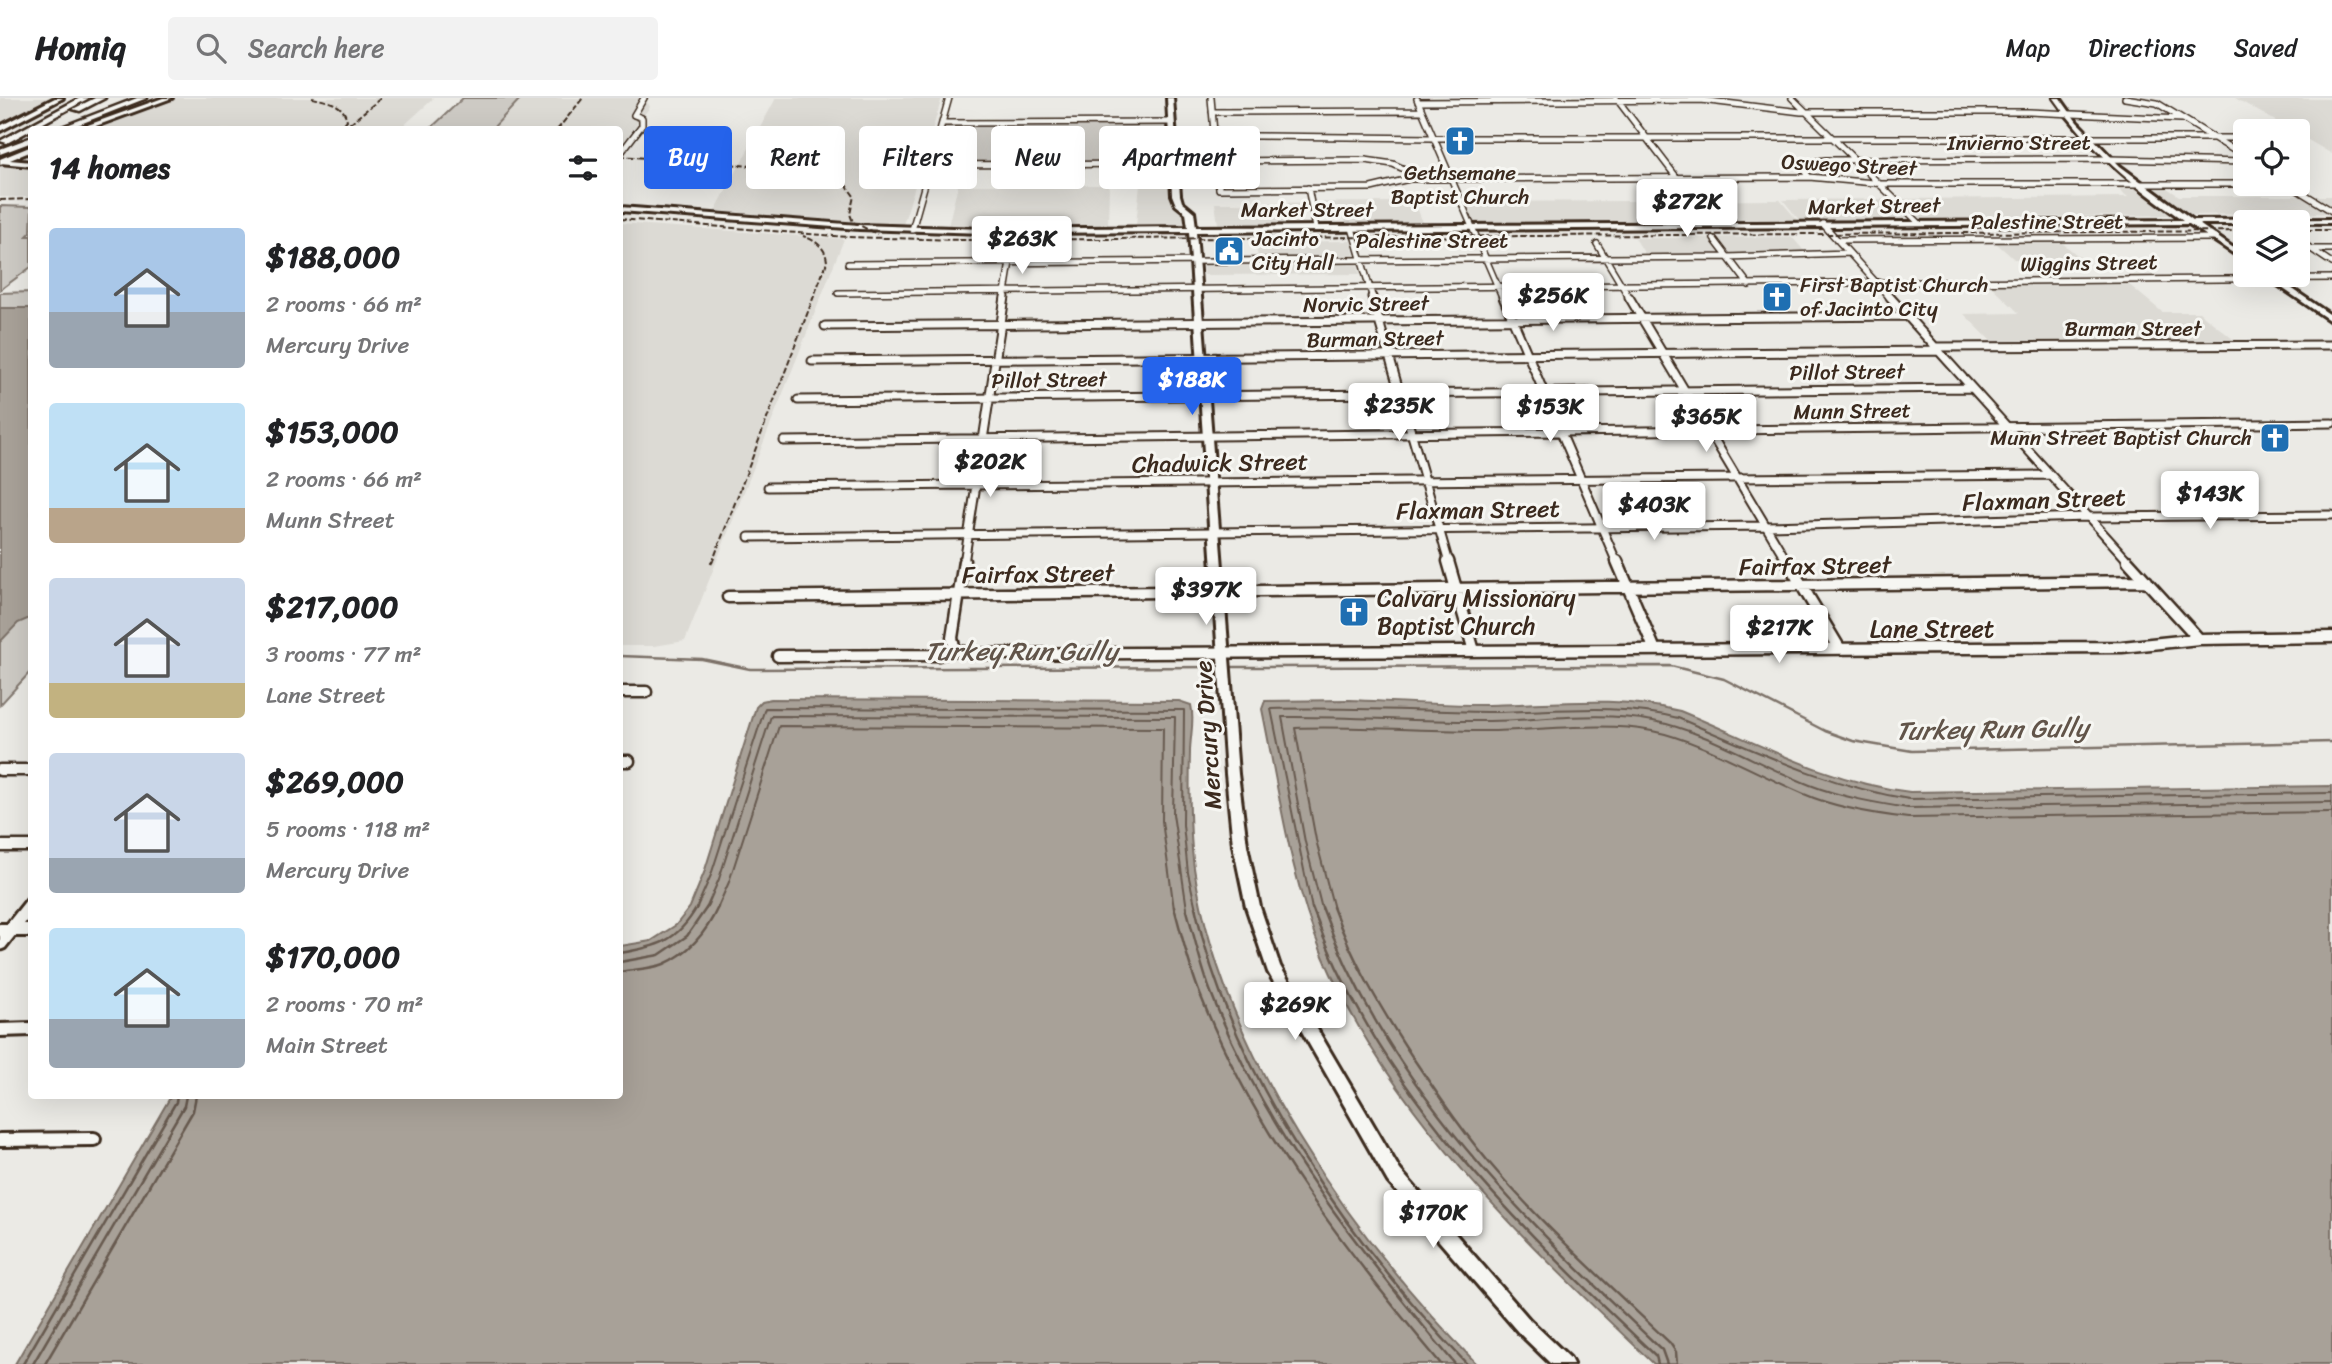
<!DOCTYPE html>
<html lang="en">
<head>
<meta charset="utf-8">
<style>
	body { margin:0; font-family:Sriracha,sans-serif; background:#f2f2f2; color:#202124; height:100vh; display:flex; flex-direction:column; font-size:26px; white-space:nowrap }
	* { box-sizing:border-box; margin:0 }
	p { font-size:23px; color:#757577 }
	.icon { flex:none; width:38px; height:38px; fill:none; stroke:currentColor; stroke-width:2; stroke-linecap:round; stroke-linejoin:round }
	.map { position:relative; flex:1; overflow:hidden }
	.drawer { position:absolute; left:28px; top:28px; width:595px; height:973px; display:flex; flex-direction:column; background:#fff; border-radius:7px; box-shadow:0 7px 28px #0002 }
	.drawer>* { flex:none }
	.hud { position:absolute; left:644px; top:28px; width:665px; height:63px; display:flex; gap:14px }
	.buttons { position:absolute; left:2233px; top:21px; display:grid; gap:14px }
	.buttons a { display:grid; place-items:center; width:77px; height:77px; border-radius:7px; background:#fff; box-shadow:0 7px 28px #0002; font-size:35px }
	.price { position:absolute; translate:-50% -60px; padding:0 16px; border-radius:7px; background:#fff; color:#222; font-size:23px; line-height:46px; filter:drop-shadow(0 2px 4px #0008) }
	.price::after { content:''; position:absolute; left:50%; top:42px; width:21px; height:16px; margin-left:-10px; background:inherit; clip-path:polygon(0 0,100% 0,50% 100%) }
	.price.active { background:#2563eb; color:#fff }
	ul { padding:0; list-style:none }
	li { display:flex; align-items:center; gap:21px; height:175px; padding:0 21px }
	li span { display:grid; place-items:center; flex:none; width:196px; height:140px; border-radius:7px; color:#555 }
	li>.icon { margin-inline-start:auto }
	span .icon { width:84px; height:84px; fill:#fffc; stroke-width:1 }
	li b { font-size:30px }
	h2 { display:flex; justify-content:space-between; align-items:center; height:84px; padding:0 21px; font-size:30px }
	.chip { padding:0 24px; border-radius:7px; background:#fff; box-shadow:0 7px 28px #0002; font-size:24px; line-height:63px }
	.chip.active { background:#2563eb; color:#fff }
	header { display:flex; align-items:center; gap:42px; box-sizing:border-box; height:98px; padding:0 35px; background:#fff; border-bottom:2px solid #e0e0e0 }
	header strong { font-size:33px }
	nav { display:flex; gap:38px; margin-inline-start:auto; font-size:24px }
	.search { width:490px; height:63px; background:#f2f2f2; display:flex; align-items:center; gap:18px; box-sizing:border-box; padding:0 24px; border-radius:7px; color:#757577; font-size:26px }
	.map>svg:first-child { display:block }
	.built { fill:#dcdad4 }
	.green { fill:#cdcac4; stroke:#847a71; stroke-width:2 }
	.water { fill:#a8a198; stroke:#7c7167; stroke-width:2 }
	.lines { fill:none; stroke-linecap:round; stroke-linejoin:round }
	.shore-far1 { stroke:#675a4f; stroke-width:2 }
	.shore { stroke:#675a4f; stroke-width:2.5 }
	.stream { stroke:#7c7167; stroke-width:2.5 }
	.minor-far3-casing { stroke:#3b2a1e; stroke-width:8 }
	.minor-far2-casing { stroke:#3b2a1e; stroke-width:11 }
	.minor-far1-casing { stroke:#3b2a1e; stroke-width:15 }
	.minor-casing { stroke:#3b2a1e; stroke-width:18 }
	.major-casing { stroke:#3b2a1e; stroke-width:6 }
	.highway-casing { stroke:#3b2a1e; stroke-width:5 }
	.minor-far3 { stroke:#f6f6f2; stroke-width:5 }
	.minor-far2 { stroke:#f6f6f2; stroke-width:7 }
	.minor-far1 { stroke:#f6f6f2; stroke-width:10 }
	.minor { stroke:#f6f6f2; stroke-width:12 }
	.major { fill:#f6f6f2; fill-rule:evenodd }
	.highway { fill:#f6f6f2; fill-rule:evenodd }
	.rail-far1 { stroke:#3b2a1e; stroke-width:2; stroke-dasharray:6 2.5; stroke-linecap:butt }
	.rail { stroke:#3b2a1e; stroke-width:2.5; stroke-dasharray:10 5; stroke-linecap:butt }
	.labels { text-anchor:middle; stroke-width:6; stroke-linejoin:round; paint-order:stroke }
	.far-street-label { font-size:21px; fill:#3b2a1e; stroke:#f6f6f2 }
	.far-poi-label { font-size:21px; fill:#3b2a1e; stroke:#f6f6f2; text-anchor:start }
	.street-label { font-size:24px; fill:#3b2a1e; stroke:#f6f6f2 }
	.poi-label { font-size:24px; fill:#3b2a1e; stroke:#f6f6f2; text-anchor:start }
	.water-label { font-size:26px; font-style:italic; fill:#615449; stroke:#f6f6f2 }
</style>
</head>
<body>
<header>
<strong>Homiq</strong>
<div class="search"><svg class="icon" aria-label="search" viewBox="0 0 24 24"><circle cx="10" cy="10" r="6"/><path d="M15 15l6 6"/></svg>Search here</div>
<nav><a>Map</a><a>Directions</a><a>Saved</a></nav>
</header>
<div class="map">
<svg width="2332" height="1266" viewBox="0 0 2332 1266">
	<rect width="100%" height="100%" fill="#ebeae5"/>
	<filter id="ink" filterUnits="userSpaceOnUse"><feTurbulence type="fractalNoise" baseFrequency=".0143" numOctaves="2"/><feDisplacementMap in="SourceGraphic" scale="14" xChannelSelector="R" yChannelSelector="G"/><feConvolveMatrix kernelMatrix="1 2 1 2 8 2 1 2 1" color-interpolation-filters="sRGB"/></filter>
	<g filter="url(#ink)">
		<!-- built -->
		<path class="built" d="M0,0H55L0,28Z
			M174,0H434L400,31L84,32Z
			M521,0H645L650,9L620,48V32H492Z
			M776,0H942L903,127L715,113Z
			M2235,0L2332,1V56L2298,36V33H2293Z
			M31,54V99H0V69Z
			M1170,85L1172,105L1186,116L1185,127H1136L1140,86Z
			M958,87H1109L1108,128H948Z
			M2113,87H2135L2176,117L1800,123L1783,102L2128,99Z
			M2150,87L2164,88L2179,98H2332V115L2190,117Z
			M1780,102L1798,123L1474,125L1463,104Z
			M1415,104L1423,125H1346L1343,115H1282L1284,126H1218L1215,105Z
			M620,125L844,141L685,543L654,548H620Z
			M1792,139L1805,154L1646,158L1635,140Z
			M1351,143L1360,176L1204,177V165L1259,164L1255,144Z
			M1995,144H2061L2082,161H2014Z
			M2127,185L2162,214H2199L2238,245L1994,246L1964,216L2019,215L1989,186Z"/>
		<!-- green -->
		<path class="green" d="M463,0H521L492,31H430Z
			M1166,25V65H933L943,26Z
			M0,108L32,109L31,134L27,138H31V169L0,192Z
			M31,194V573L0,607V195Z"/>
		<!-- water -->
		<path class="water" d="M0,210H31L32,519L18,525L0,544Z
			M771,601L1179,603L1191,607C1195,623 1190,638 1190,654C1189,693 1189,731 1194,770C1221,952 1351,1138 1477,1266H15L171,998H620V848L651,843L676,827L690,809L704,775L756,609L762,603Z
			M1350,602C1396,604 1442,607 1488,607C1552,606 1617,597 1680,613C1756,644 1826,684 1910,694L2332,688V1266H1654C1529,1147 1392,1019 1323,858C1290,780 1279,693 1262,611L1265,603Z"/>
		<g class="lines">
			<!-- shore-far1 -->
			<path class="shore-far1" d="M696,811L711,777L765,610L1184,612L1183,727L1188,775L1196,811
				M706,811L719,781L771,618L1175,619L1173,716L1187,811
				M717,811L729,784L779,628L1163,630L1162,723L1174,811
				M1312,811L1271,611C1343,609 1414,613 1486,614C1549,614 1616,604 1678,620C1754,652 1827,688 1909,701L2332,695
				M1322,811L1305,744L1282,619C1351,618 1420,624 1489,623C1543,622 1600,613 1653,623C1706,633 1760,668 1810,687C1841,699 1876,705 1908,710L2332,704
				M1334,811L1316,742L1295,630C1359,628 1423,633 1487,633C1538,633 1602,623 1652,633C1699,642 1759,677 1804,696C1836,710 1874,716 1908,720L2332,714"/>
			<!-- shore -->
			<path class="shore" d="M1174,809C1182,838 1189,869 1200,896C1255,1036 1346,1153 1441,1266
				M1186,809C1194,837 1200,865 1210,892C1264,1033 1358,1151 1455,1266
				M1195,809C1232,979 1349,1142 1467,1266
				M1312,809C1376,992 1519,1128 1656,1258L1658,1266
				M1322,809C1387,990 1526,1123 1662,1252L1667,1266
				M1333,809C1353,864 1381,911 1413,960C1440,1000 1467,1040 1499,1076C1552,1136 1612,1190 1670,1245L1676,1254L1677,1266
				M620,855C657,849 677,844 697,809
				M620,864L659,857L687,838L707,809
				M620,874C634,871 652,871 664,866C689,855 707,833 718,809
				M23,1266L176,1004L177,998
				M33,1266L184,1008L186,998
				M45,1266L193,1013L196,998"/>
			<!-- stream -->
			<path class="stream" d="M620,558L702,561L750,571L1220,569
				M1227,569L1671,568L1724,581L1825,633L1853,643L1912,653L2332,644"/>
			<!-- minor-far3 casing -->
			<g class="minor-far3-casing">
				<path id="minor-far3" d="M1211,0L1219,91L1371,90L1409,81L1809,79L1885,86H2288
					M1616,0L1713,127
					M1792,0L1919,125
					M2125,0L2157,5L2245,59
					M1417,1L1503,201
					M1418,4L1701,2L1801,14H2029L2181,21
					M1212,14L1420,13
					M942,25L1171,24
					M1171,37L1433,40H2245
					M620,56L642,27V20L634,17L644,0
					M1216,63L1365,62L1393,66L1404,71L1409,81
					M929,67L1173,66
					M1809,79L1805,74L1806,68L1812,64L1826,62L2110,61L2245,64
					M2288,86L2332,113
					M1308,90L1316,130
					M1823,126L1891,201
					M1352,130L1373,201
					M912,132L949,0
					M1714,141L1749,187
					M1837,142L2216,140
					M2298,142L2332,165
					M1597,146L1630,201
					M2312,151H2332
					M848,166L1727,159L1849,155
					M838,195L2332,180
					M1004,201L1015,133"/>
			</g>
			<!-- minor-far2 casing -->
			<g class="minor-far2-casing">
				<path id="minor-far2" d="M1372,199L1449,465
					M1503,199L1617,465
					M1629,199L1788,465
					M1890,199L2130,465
					M825,228L1906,218
					M1934,249L2332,247
					M812,263L1938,253
					M798,302L1971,290
					M784,343L2332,325
					M768,389L2050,377
					M749,439L1766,428L2088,419L2332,417
					M964,465L1005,199"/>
			</g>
			<!-- minor-far1 casing -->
			<g class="minor-far1-casing">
				<path id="minor-far1" d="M1448,463L1474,553
					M1617,463L1655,552
					M1787,463L1840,551
					M2128,463L2199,541
					M728,499L2147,483
					M955,552L952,540L964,463
					M778,558L938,557L955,552L975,556L2122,549L2199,541L2332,539
					M620,594H646
					M620,663H629
					M0,672H32
					M0,748H32"/>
			</g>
			<!-- minor casing -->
			<g class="minor-casing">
				<path id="minor" d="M0,832H32
					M0,932L32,931
					M0,1042L94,1041"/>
			</g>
			<!-- major casing -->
			<g class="major-casing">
				<path id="major" d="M55,0H63L0,33V28Z
					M163,0H172L85,32H74Z
					M1167,0H1173L1180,97L1182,104L1194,114L1196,129L2183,122C2132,86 2090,52 2054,0H2060L2077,24L2120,68L2193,122L2332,121V125L2245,124V126H2199L2245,158V163L2189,126L1196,134L1238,676L1247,747L1260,809L1280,868L1400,1072L1530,1222L1570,1260L1573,1266H1551L1518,1234L1388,1084L1268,874L1246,809L1233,747L1226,676L1189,134L984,135L859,131L620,113V109L859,127L984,131L1188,129L1186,115L1176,107L1172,97Z
					M32,48V53L10,62L32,64V68L0,65V61Z
					M2263,177H2272L2332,218V224Z
					M32,800V816L5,850L0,852V835L27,801Z"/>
			</g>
			<!-- highway casing -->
			<g class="highway-casing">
				<path id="highway" d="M80,0H89L7,45L0,43Z
					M95,0H105L80,13L73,11Z
					M137,0H147L65,32H54Z
					M32,39V44L0,56V51Z
					M0,62H5L6,64L0,66Z"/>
			</g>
			<!-- minor-far3 -->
			<use href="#minor-far3" class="minor-far3"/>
			<!-- minor-far2 -->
			<use href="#minor-far2" class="minor-far2"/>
			<!-- minor-far1 -->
			<use href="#minor-far1" class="minor-far1"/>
			<!-- minor -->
			<use href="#minor" class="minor"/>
			<!-- major -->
			<use href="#major" class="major"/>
			<!-- highway -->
			<use href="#highway" class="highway"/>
			<!-- rail-far1 -->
			<path class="rail-far1" d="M312,0C328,3 343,5 347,22L338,32
				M343,31L381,0
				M557,32L583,0
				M620,58L819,73L843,83L854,98L850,116L853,124L877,136
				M0,102L32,101
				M620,121L848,139L962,142L2245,133
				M2298,132H2332
				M712,465L827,164C826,149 816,143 803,138"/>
			<!-- rail -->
			<path class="rail" d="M711,466L712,463"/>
		</g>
	</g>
	<!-- icons -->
	<defs>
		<g id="church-square" transform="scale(1.575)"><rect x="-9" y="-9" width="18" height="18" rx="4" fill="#1f6fb2" stroke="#f6f6f2"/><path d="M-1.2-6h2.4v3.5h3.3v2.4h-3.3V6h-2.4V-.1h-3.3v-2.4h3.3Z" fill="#fff"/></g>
		<g id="civic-square" transform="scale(1.575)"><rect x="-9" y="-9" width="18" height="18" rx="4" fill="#1f6fb2" stroke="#f6f6f2"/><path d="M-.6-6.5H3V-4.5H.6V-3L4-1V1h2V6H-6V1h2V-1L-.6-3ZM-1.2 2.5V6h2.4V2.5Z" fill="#fff"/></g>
	</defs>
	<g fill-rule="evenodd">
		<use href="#church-square" x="1460" y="43"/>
		<use href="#civic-square" x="1229" y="153"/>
		<use href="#church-square" x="1777" y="199"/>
		<use href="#church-square" x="2275" y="340"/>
		<use href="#church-square" x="1354" y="514"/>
	</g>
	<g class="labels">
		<!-- far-street labels -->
		<g class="far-street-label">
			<text x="2019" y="52">Invierno Street</text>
			<text transform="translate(1849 67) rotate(3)" y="7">Oswego Street</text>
			<text transform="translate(1874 108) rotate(-1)" y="7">Market Street</text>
			<text x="1307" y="119">Market Street</text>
			<text x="2047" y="131">Palestine Street</text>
			<text x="1432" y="150">Palestine Street</text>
			<text transform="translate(2089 165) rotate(-1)" y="7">Wiggins Street</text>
			<text transform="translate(1366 206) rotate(-1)" y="7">Norvic Street</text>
			<text x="2133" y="238">Burman Street</text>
			<text transform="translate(1375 241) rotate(-1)" y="7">Burman Street</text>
			<text transform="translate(1847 274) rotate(-1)" y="7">Pillot Street</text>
			<text transform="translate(1049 282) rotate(-1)" y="7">Pillot Street</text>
			<text transform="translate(1852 313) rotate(-1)" y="7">Munn Street</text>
		</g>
		<!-- far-poi labels -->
		<g class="far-poi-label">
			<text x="1460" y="82" text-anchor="middle">Gethsemane<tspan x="1460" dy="24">Baptist Church</tspan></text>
			<text x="1252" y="148">Jacinto<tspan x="1252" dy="24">City Hall</tspan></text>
			<text x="1800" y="194">First Baptist Church<tspan x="1800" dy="24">of Jacinto City</tspan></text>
			<text x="2252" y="347" text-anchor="end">Munn Street Baptist Church</text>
		</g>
		<!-- street labels -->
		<g class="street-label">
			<text transform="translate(1220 365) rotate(-1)" y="8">Chadwick Street</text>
			<text transform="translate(2044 402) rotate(-2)" y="8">Flaxman Street</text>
			<text transform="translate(1478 412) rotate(-1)" y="8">Flaxman Street</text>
			<text transform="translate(1815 468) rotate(-1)" y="8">Fairfax Street</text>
			<text transform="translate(1038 476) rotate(-1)" y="8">Fairfax Street</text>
			<text x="1932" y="539">Lane Street</text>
			<text transform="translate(1208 637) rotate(-94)" y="8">Mercury Drive</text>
		</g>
		<!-- poi labels -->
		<g class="poi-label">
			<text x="1377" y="508">Calvary Missionary<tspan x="1377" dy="28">Baptist Church</tspan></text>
		</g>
		<!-- water labels -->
		<g class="water-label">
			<text x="1021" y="562">Turkey Run Gully</text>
			<text transform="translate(1992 631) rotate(-1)" y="9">Turkey Run Gully</text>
		</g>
	</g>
</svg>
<div class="buttons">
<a><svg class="icon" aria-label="locate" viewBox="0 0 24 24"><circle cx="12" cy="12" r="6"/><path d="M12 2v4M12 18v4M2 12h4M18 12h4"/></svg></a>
<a><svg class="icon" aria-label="layers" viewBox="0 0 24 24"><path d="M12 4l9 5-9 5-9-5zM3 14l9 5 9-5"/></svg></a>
</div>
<b class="price" style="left:1687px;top:141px">$272K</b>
<b class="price" style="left:1022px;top:178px">$263K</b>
<b class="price" style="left:1553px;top:235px">$256K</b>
<b class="price active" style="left:1192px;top:319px">$188K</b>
<b class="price" style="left:1399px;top:345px">$235K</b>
<b class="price" style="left:1550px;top:346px">$153K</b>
<b class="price" style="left:1706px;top:356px">$365K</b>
<b class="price" style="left:990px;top:401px">$202K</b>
<b class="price" style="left:2210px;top:433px">$143K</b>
<b class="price" style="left:1654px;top:444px">$403K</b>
<b class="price" style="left:1206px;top:529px">$397K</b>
<b class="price" style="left:1779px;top:567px">$217K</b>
<b class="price" style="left:1295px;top:944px">$269K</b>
<b class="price" style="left:1433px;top:1152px">$170K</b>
<div class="hud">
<a class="chip active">Buy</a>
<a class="chip">Rent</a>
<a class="chip">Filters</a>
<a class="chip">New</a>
<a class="chip">Apartment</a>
</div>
<section class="drawer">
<h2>14 homes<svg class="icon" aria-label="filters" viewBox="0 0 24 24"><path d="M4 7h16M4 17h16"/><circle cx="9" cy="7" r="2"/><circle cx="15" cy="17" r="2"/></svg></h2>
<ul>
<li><span style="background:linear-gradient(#a9c7e8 60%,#9aa5b1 0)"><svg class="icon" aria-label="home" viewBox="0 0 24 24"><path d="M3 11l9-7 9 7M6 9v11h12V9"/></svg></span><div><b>$188,000</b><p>2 rooms · 66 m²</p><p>Mercury Drive</p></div></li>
<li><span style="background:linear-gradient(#bfe0f5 75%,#b9a48a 0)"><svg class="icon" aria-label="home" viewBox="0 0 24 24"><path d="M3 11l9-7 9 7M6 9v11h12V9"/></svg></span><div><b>$153,000</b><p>2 rooms · 66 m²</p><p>Munn Street</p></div></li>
<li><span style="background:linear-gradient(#c9d6e8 75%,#c2b280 0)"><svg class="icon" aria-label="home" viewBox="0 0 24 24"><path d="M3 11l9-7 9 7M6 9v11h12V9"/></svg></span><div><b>$217,000</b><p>3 rooms · 77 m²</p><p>Lane Street</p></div></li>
<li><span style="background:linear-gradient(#c9d6e8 75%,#9aa5b1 0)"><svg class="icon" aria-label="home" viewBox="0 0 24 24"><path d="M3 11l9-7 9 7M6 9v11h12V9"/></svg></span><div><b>$269,000</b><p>5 rooms · 118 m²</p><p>Mercury Drive</p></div></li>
<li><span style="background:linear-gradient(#bfe0f5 65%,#9aa5b1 0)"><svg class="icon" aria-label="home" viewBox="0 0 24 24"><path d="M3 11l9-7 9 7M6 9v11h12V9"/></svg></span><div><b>$170,000</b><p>2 rooms · 70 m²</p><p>Main Street</p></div></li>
</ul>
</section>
</div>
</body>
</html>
